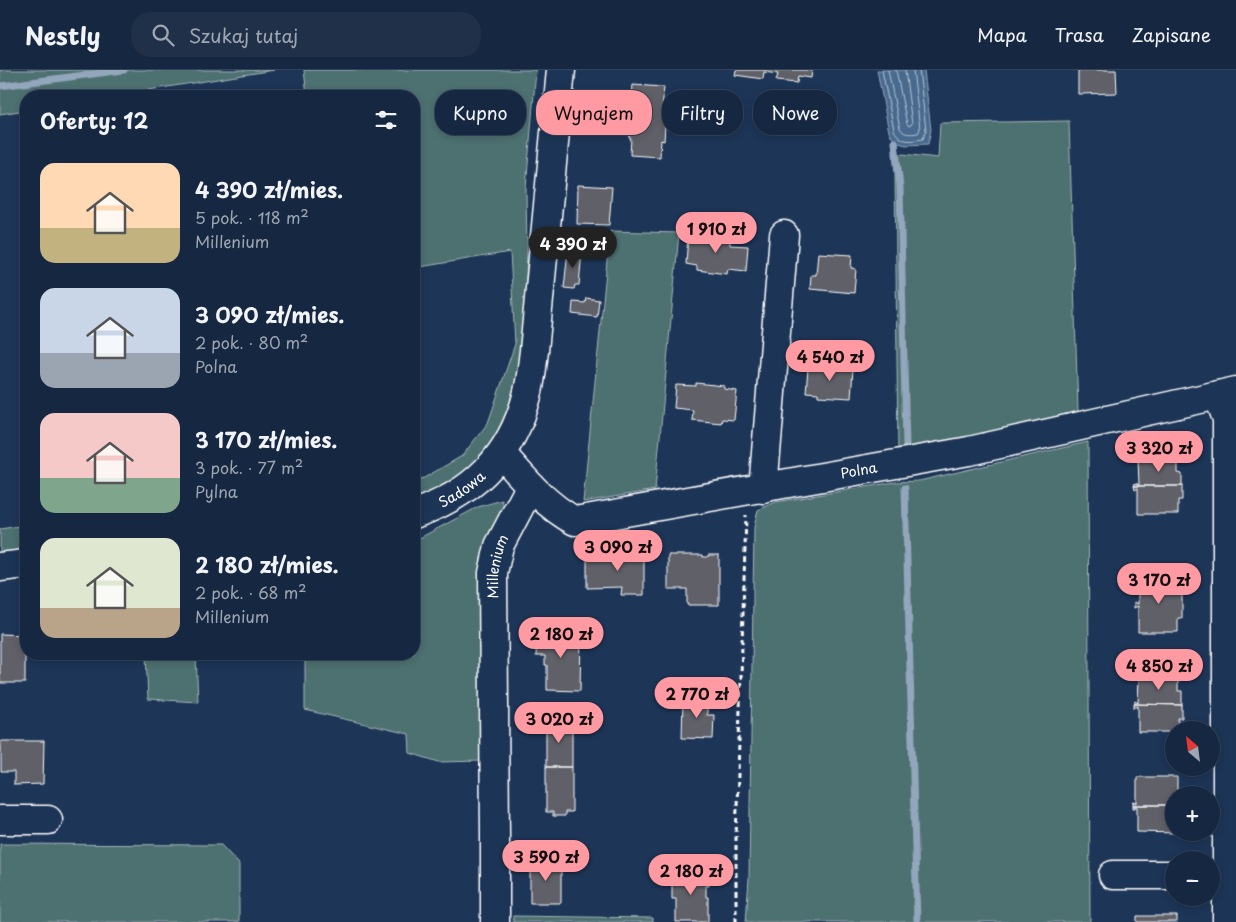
<!DOCTYPE html>
<html lang="pl">
<head>
<meta charset="utf-8">
<style>
	body { margin:0; font-family:"Playpen Sans",sans-serif; background:#1f3048; color:#f1f3f6; height:100vh; display:flex; flex-direction:column; font-size:19px; white-space:nowrap }
	* { box-sizing:border-box; margin:0 }
	p { font-size:16px; color:#9ea6b1 }
	.icon { flex:none; width:28px; height:28px; fill:none; stroke:currentColor; stroke-width:2; stroke-linecap:round; stroke-linejoin:round }
	.map { position:relative; flex:1; overflow:hidden }
	.details { position:absolute; left:20px; top:20px; width:400px; height:570px; display:flex; flex-direction:column; background:#162841; border-radius:20px; box-shadow:0 2px 8px #0003,0 0 0 1px #35445a }
	.details>* { flex:none }
	.top-card { position:absolute; left:435px; top:20px; width:475px; height:45px; display:flex; gap:10px }
	.needle { width:32px; rotate:332deg }
	.fabs { position:absolute; left:1165px; top:651px; display:grid; gap:10px }
	.fabs a { display:grid; place-items:center; width:55px; height:55px; border-radius:50%; background:#162841; box-shadow:0 2px 8px #0003,0 0 0 1px #35445a; font-size:25px }
	.price { position:absolute; translate:-50% -42px; padding:0 11px; border-radius:18px; background:#ff9aa2; color:#111; font-size:16px; line-height:32px; filter:drop-shadow(0 1px 2px #0008) }
	.price::after { content:''; position:absolute; left:50%; top:30px; width:15px; height:11px; margin-left:-8px; background:inherit; clip-path:polygon(0 0,100% 0,50% 100%) }
	.price.active { background:#222; color:#fff }
	ul { padding:0; list-style:none }
	li { display:flex; align-items:center; gap:15px; height:125px; padding:0 20px }
	li span { display:grid; place-items:center; flex:none; width:140px; height:100px; border-radius:15px; color:#555 }
	li>.icon { margin-inline-start:auto }
	span .icon { width:60px; height:60px; fill:#fffc; stroke-width:1 }
	li b { font-size:21px }
	h2 { display:flex; justify-content:space-between; align-items:center; height:60px; padding:0 20px; font-size:21px }
	.chip { padding:0 18px; border-radius:20px; background:#162841; box-shadow:0 2px 8px #0003,0 0 0 1px #35445a; font-size:18px; line-height:45px }
	.chip.active { background:#ff9aa2; color:#111 }
	header { display:flex; align-items:center; gap:30px; box-sizing:border-box; height:70px; padding:0 25px; background:#162841; border-bottom:1px solid #35445a }
	header strong { font-size:24px }
	nav { display:flex; gap:28px; margin-inline-start:auto; font-size:18px }
	.search { width:350px; height:45px; background:#1f3048; display:flex; align-items:center; gap:12px; box-sizing:border-box; padding:0 18px; border-radius:20px; color:#9ea6b1; font-size:19px }
	.map>svg:first-child { display:block }
	.green { fill:#4d6f70; stroke:#a6b7b8 }
	.water { fill:#496a8f; stroke:#92a6bc }
	.lines { fill:none; stroke-linecap:round; stroke-linejoin:round }
	.shore { stroke:#b6c3d2; stroke-width:1 }
	.stream { stroke:#92a6bc; stroke-width:7 }
	.building { fill:#5e6168; stroke:#fff }
	.minor-casing { stroke:#fff; stroke-width:31 }
	.path { stroke:#fff; stroke-width:3; stroke-dasharray:5 4; stroke-linecap:butt }
	.minor { stroke:#1d3557; stroke-width:28 }
	.labels { text-anchor:middle; stroke-width:5; stroke-linejoin:round; paint-order:stroke }
	.street-label { font-size:14px; fill:#fff; stroke:#1d3557 }
</style>
</head>
<body>
<header>
<strong>Nestly</strong>
<div class="search"><svg class="icon" aria-label="search" viewBox="0 0 24 24"><circle cx="10" cy="10" r="6"/><path d="M15 15l6 6"/></svg>Szukaj tutaj</div>
<nav><a>Mapa</a><a>Trasa</a><a>Zapisane</a></nav>
</header>
<div class="map">
<svg width="1236" height="852" viewBox="0 0 1236 852">
	<rect width="100%" height="100%" fill="#1d3557"/>
	<filter id="ink" filterUnits="userSpaceOnUse"><feTurbulence type="fractalNoise" baseFrequency=".02" numOctaves="2"/><feDisplacementMap in="SourceGraphic" scale="10" xChannelSelector="R" yChannelSelector="G"/><feConvolveMatrix kernelMatrix="1 2 1 2 8 2 1 2 1" color-interpolation-filters="sRGB"/></filter>
	<g filter="url(#ink)">
		<!-- green -->
		<path class="green" d="M0,0H274L111,26H26V40L0,44Z
			M304,0H536L526,118L527,183L523,275L514,323L495,369L467,403L430,427L414,432V411L424,408L462,386L488,353L515,274L510,182L414,198V26H307Z
			M1069,51L1078,341L898,386L895,103L893,83L938,88L940,53Z
			M610,161L679,163L655,420L583,432Z
			M1088,372L1090,852H746L749,808L754,457L758,440L776,432L895,412L919,411Z
			M502,430L506,445L483,691L439,692L410,683L409,664L305,640V584H414V471L478,437Z
			M26,455V481L0,484V459Z
			M146,584H196L198,632L148,629Z
			M0,774L221,775L239,794V852H0Z
			M513,846L653,848V852H513Z"/>
		<!-- water -->
		<path class="water" d="M877,0H924L931,60L928,74L906,75L895,72L889,62Z"/>
		<g class="lines">
			<!-- shore -->
			<path class="shore" d="M882,0L894,60C901,73 910,71 923,69L926,60L919,0
				M888,0L900,58C904,65 910,64 918,63L920,59L913,0
				M896,0L907,54L909,56L912,54L905,0"/>
			<!-- stream -->
			<path class="stream" d="M0,16L124,0
				M895,72L900,117L906,376
				M905,418L917,852"/>
		</g>
		<!-- building -->
		<path class="building" d="M736,0H812L811,8L798,6L797,13L776,11L778,4L764,2L763,9L735,5Z
			M1078,0H1116L1117,23L1078,24Z
			M633,15L664,17L662,40H666L664,71L661,70L660,87L630,85L631,68H629L631,39H626L627,26H632Z
			M578,115L612,117L609,155L577,154Z
			M700,163L730,166V175L748,176L746,201L728,199L727,204L697,200V196L686,194L688,165L700,166Z
			M568,180L582,181L579,215H575L574,219L564,218Z
			M818,183L852,185L851,198L856,199L854,223L810,219L811,205H816Z
			M586,228L599,230L597,247L572,244L573,232L585,233Z
			M820,295L853,299L851,328L818,326V323L806,322L808,298L820,299Z
			M696,313L724,316V319L737,321L734,350L722,349L721,353L692,350L693,340L674,338L676,315L696,316Z
			M1138,389H1178V403L1182,404V416H1134L1135,413L1139,415Z
			M1134,416H1182V430H1178V444H1138V418L1135,420Z
			M621,479H644V525H621L622,517L587,518V486L620,487Z
			M668,485H703V487H708V485H719V535H687V519H668Z
			M1138,508H1178V522H1182V548H1178V562H1138V536L1134,538V532L1138,534Z
			M537,559L561,560V563H581L580,621L547,620V595H545V586H536Z
			M0,564L25,565V613H0Z
			M1139,607H1178V621H1182V635L1134,634L1135,631L1138,633Z
			M683,628H714V631H707V645H714L713,669L682,668Z
			M1134,634L1182,635V648H1178V660H1174V662H1138V636L1134,638Z
			M554,648H565V652H572V697H546V652H554Z
			M1,671H44L43,714L14,715V702H1Z
			M546,697H572V742H565V746H553V742H546Z
			M1137,707H1177V722H1181V725H1174V735H1133V732L1137,733Z
			M1133,735H1174V762L1177,763L1137,762V737L1135,736V738H1133Z
			M530,791H561V833H530Z
			M677,800H709V816H706V827H708V852H676V829H672V813H676Z
			M1137,846H1177V852H1137Z"/>
		<g class="lines">
			<!-- minor casing -->
			<g class="minor-casing">
				<g id="minor">
					<path d="M1218,325L1227,349V852"/>
					<path id="s1" d="M502,384C524,409 545,435 575,451L969,381L1236,321"/>
					<path d="M763,419L784,165"/>
					<path id="s2" d="M414,444C473,424 511,387 527,326C531,312 532,296 534,281L561,0"/>
					<path d="M0,497L26,494"/>
					<path d="M0,750H48"/>
					<path d="M1113,805H1174"/>
					<path id="s3" d="M495,852V765L493,503L499,476L530,417"/>
				</g>
			</g>
			<!-- path -->
			<path class="path" d="M736,852V769L746,445"/>
			<!-- minor -->
			<use href="#minor" class="minor"/>
		</g>
	</g>
	<g class="labels">
		<!-- street labels -->
		<g class="street-label">
			<text dy="5" stroke="none"><textPath href="#s1" startOffset="388">Polna</textPath></text>
			<text dy="5" stroke="none"><textPath href="#s2" startOffset="54">Sadowa</textPath></text>
			<text dy="5" stroke="none"><textPath href="#s3" startOffset="356">Millenium</textPath></text>
		</g>
	</g>
</svg>
<div class="fabs">
<a><svg class="needle" viewBox="-14 -14 28 28"><path d="M0-13l5 13h-10z" fill="#e53935"/><path d="M0 13l5-13h-10z" fill="#9ea6b1"/></svg></a>
<a>+</a>
<a>−</a>
</div>
<b class="price" style="left:716px;top:184px">1 910 zł</b>
<b class="price active" style="left:573px;top:199px">4 390 zł</b>
<b class="price" style="left:830px;top:312px">4 540 zł</b>
<b class="price" style="left:1159px;top:403px">3 320 zł</b>
<b class="price" style="left:618px;top:502px">3 090 zł</b>
<b class="price" style="left:1159px;top:535px">3 170 zł</b>
<b class="price" style="left:561px;top:589px">2 180 zł</b>
<b class="price" style="left:1159px;top:621px">4 850 zł</b>
<b class="price" style="left:697px;top:649px">2 770 zł</b>
<b class="price" style="left:559px;top:674px">3 020 zł</b>
<b class="price" style="left:546px;top:812px">3 590 zł</b>
<b class="price" style="left:691px;top:826px">2 180 zł</b>
<div class="top-card">
<a class="chip">Kupno</a>
<a class="chip active">Wynajem</a>
<a class="chip">Filtry</a>
<a class="chip">Nowe</a>
</div>
<section class="details">
<h2>Oferty: 12<svg class="icon" aria-label="filters" viewBox="0 0 24 24"><path d="M4 7h16M4 17h16"/><circle cx="9" cy="7" r="2"/><circle cx="15" cy="17" r="2"/></svg></h2>
<ul>
<li><span style="background:linear-gradient(#ffd9b3 65%,#c2b280 0)"><svg class="icon" aria-label="home" viewBox="0 0 24 24"><path d="M3 11l9-7 9 7M6 9v11h12V9"/></svg></span><div><b>4 390 zł/mies.</b><p>5 pok. · 118 m²</p><p>Millenium</p></div></li>
<li><span style="background:linear-gradient(#c9d6e8 65%,#9aa5b1 0)"><svg class="icon" aria-label="home" viewBox="0 0 24 24"><path d="M3 11l9-7 9 7M6 9v11h12V9"/></svg></span><div><b>3 090 zł/mies.</b><p>2 pok. · 80 m²</p><p>Polna</p></div></li>
<li><span style="background:linear-gradient(#f6c9c9 65%,#7fa58c 0)"><svg class="icon" aria-label="home" viewBox="0 0 24 24"><path d="M3 11l9-7 9 7M6 9v11h12V9"/></svg></span><div><b>3 170 zł/mies.</b><p>3 pok. · 77 m²</p><p>Pylna</p></div></li>
<li><span style="background:linear-gradient(#dfe7d0 70%,#b9a48a 0)"><svg class="icon" aria-label="home" viewBox="0 0 24 24"><path d="M3 11l9-7 9 7M6 9v11h12V9"/></svg></span><div><b>2 180 zł/mies.</b><p>2 pok. · 68 m²</p><p>Millenium</p></div></li>
</ul>
</section>
</div>
</body>
</html>
